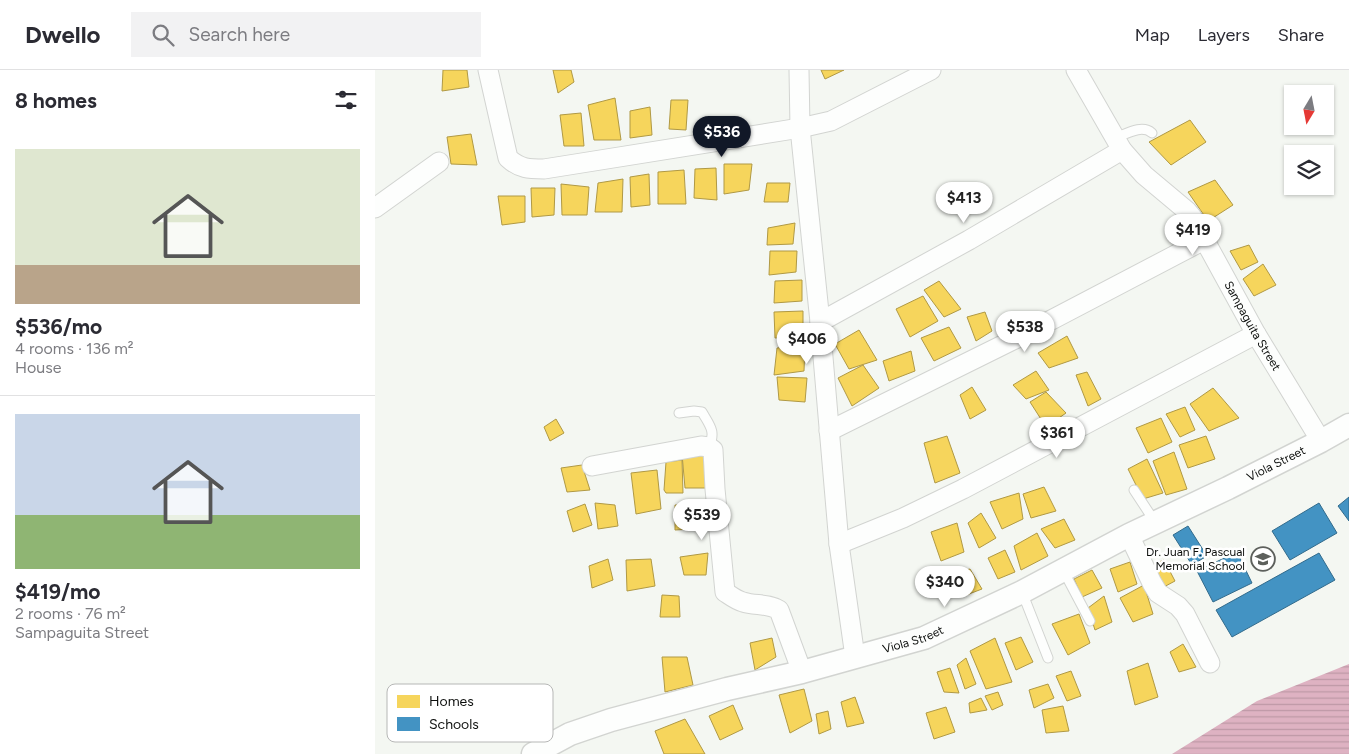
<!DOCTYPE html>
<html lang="en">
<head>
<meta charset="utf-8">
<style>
	body { margin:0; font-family:Figtree,sans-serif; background:#f2f2f3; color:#2b2b33; height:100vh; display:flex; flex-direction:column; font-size:19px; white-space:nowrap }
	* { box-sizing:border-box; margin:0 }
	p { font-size:16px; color:#7c7c81 }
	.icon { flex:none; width:28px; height:28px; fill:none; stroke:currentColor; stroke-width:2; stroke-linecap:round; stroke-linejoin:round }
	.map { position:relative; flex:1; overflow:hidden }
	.panel { display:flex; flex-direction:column; background:#fff; width:375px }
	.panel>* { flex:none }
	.needle { width:32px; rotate:190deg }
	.controls { position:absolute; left:909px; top:15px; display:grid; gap:10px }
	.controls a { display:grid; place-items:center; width:50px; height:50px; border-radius:0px; background:#fff; box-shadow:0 1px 4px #0004; font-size:25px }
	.price { position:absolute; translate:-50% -42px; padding:0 11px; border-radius:18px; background:#fff; color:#222; font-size:16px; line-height:32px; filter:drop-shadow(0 1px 2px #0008) }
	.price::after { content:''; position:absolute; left:50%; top:30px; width:15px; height:11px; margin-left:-8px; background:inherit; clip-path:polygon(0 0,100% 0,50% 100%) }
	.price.active { background:#111827; color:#fff }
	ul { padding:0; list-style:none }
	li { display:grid; align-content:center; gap:10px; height:265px; padding:0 15px }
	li+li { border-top:1px solid #e1e1e2 }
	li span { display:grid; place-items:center; height:155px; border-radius:0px; color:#555 }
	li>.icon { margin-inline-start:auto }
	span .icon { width:90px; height:90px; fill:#fffc; stroke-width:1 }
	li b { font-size:21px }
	h2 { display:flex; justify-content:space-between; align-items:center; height:60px; padding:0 15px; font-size:21px }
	header { display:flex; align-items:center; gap:30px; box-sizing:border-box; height:70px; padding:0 25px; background:#fff; border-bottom:1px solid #e1e1e2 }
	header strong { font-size:24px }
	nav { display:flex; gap:28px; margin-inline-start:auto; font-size:18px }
	.search { width:350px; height:45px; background:#f2f2f3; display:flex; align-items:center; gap:12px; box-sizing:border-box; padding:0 18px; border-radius:0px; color:#7c7c81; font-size:19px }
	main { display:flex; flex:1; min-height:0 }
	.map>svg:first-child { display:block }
	.water { fill:url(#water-rules) }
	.homes { fill:#f6d55c; stroke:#b09944 }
	.schools { fill:#4393c3; stroke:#326b8c }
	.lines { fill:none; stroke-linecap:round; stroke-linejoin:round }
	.service-casing { stroke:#d2d4d1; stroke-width:11 }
	.minor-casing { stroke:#d2d4d1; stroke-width:21 }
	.tertiary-casing { stroke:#d2d4d1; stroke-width:25 }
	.service { stroke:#fdfefd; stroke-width:9 }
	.minor { stroke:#fdfefd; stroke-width:19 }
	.tertiary { stroke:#fdfefd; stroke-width:22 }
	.labels { text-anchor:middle; stroke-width:5; stroke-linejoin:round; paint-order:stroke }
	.street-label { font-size:12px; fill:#0c0e0c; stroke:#fff }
	.poi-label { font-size:12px; fill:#0c0e0c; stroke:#fff; text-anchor:end }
	.key { fill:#fff; stroke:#b6b7b6; stroke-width:1 }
	.key-label { font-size:14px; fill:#0c0e0c }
</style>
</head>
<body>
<header>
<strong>Dwello</strong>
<div class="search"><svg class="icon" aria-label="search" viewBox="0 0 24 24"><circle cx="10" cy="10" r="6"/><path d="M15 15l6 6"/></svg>Search here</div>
<nav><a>Map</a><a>Layers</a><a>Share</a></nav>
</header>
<main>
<section class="panel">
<h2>8 homes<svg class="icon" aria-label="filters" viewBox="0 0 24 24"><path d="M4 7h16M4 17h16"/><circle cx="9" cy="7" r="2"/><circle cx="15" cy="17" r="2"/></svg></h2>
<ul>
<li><span style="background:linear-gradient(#dfe7d0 75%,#b9a48a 0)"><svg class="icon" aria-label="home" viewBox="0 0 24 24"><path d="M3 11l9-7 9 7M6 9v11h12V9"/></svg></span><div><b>$536/mo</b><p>4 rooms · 136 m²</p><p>House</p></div></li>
<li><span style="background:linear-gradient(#c9d6e8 65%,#8fb573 0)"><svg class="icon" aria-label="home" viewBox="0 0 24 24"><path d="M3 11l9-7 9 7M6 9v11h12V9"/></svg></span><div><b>$419/mo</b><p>2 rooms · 76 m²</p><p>Sampaguita Street</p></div></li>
</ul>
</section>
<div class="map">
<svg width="974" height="684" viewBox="0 0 974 684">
	<defs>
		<pattern id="water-rules" width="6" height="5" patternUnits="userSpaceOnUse" patternTransform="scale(1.25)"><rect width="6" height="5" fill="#deb2c2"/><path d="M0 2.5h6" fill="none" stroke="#bd98a6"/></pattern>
	</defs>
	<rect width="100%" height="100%" fill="#f4f7f2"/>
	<!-- water -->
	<path class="water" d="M974,594V684H797L882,631Z"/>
	<!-- homes -->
	<path class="homes" d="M68,0H92L94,17L67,21Z
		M178,0H196L199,12L183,23Z
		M446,0H469L450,9Z
		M240,28L246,70H219L213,35Z
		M296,30H313L311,60L294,59Z
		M275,37L277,65L255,68V41Z
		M206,43L209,76H189L185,45Z
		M815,50L831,72L796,95L774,72Z
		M96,64L102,95L76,94L72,67Z
		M349,94H377L374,120L349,124Z
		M341,98L342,130L319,128L320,99Z
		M309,100L311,134H283V102Z
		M274,104L275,135L256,137L255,107Z
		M248,109L247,142H220L223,113Z
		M840,110L858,135L833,151L813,122Z
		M392,113H415L413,132H389Z
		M186,114L214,117L212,145H187Z
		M156,118H180L179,145L157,147Z
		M123,126H150V152L127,155Z
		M420,153L418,174L392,175L393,158Z
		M874,175L883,192L866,200L855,181Z
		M395,181H422L421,202L394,205Z
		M888,194L901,215L879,226L868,209Z
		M427,210V231L399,233L400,211Z
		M564,211L586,239L569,247L549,220Z
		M548,226L563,251L535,267L521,239Z
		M428,241V267L400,268L399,242Z
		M610,242L617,261L601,271L592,247Z
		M574,257L586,278L559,291L546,268Z
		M484,260L502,290L474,299L460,274Z
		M692,266L703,288L674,298L663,283Z
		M430,275L429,301L399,305L402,278Z
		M536,281L540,301L514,311L508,291Z
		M488,295L504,318L477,336L463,308Z
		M661,301L674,320L651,329L638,315Z
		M712,302L726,329L713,336L701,305Z
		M402,307L432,308L430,332L404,330Z
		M597,317L611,340L595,349L585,325Z
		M838,318L864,348L834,361L815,334Z
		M671,322L691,343L671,357L655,332Z
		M810,337L820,360L805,367L791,344Z
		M786,348L797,372L773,383L761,358Z
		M181,349L189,363L175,371L169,357Z
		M572,366L585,403L560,413L549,373Z
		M831,366L840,389L813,398L804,375Z
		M328,381L333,418H310L307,384Z
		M799,382L812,419L791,425L778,391Z
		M772,389L788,423L768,429L753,399Z
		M307,390L308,423H291L289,420L291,392Z
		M207,395L215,420L192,422L186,398Z
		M282,400L286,439L261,444L256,403Z
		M669,417L681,441L656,448L648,424Z
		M644,423L648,449L627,459L615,432Z
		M220,433L240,435L243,456L223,459Z
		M210,434L217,455L198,462L192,441Z
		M300,435H333V458L300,460Z
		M606,443L621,468L604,478L593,453Z
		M689,449L700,470L680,478L666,459Z
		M582,453L589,482L566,491L556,462Z
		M662,463L673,486L646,500L639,476Z
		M630,480L640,502L623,509L613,488Z
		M333,483L331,505H309L305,487Z
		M233,489L238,510L217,518L214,496Z
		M276,489L280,516L252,521L251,490Z
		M789,490L800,511L785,519L774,496Z
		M755,492L762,514L743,522L735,499Z
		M595,499L607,519L586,527L576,503Z
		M717,500L727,518L707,527L699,509Z
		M769,515L778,544L758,552L745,528Z
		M287,525L304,526L305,547H285Z
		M729,526L737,552L720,560L713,538Z
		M704,544L715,573L693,585L677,554Z
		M646,567L658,592L641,600L630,573Z
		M397,568L401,587L380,600L375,573Z
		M620,568L637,612L611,619L595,581Z
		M808,574L821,597L804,602L795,582Z
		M287,587H312L318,615L290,622Z
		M591,588L601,614L590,619L582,595Z
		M773,593L783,627L760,635L752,601Z
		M575,598L584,623L569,622L562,602Z
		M696,601L706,626L692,631L681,606Z
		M673,614L679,628L659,638L654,620Z
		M429,619L437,651L415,663L404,625Z
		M623,622L628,635L617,640L610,626Z
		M480,627L489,653L472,657L466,632Z
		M606,628L612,640L595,643L594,633Z
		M358,635L368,659L345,670L334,646Z
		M688,636L694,661L671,663L667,640Z
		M571,637L580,662L559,669L551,643Z
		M453,641L456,659L444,664L441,644Z
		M310,649L330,684H289L280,661Z"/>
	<!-- schools -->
	<path class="schools" d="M974,427V451L963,436Z
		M944,433L962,463L915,490L897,461Z
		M813,456L832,486L817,495L798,465Z
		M862,482L877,513L838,532L822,501Z
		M944,483L960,510L857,567L841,540Z"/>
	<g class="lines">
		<!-- service casing -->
		<g class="service-casing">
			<path id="service" d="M740,68C751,64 767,54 777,63
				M304,343L319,341L327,342C335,356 341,361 334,377
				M759,420L780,452
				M688,500L715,551
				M647,522L673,588"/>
		</g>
		<!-- minor casing -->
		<g class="minor-casing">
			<g id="minor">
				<path d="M113,0L133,88C145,99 154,99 169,99L425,58L456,51L556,0"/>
				<path d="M424,0L425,58L445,252L464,474L480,587"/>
				<path id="s1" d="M701,0L747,80L769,105L812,141L817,147L881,264L946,371"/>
				<path d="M0,138L64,92"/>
				<path d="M445,252L594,170L747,80"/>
				<path d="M454,361L640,269L829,170"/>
				<path d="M217,396L326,376L334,377L338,380L340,419L350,522C356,526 361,530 368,532C380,536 393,533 404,540L427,602"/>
				<path d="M754,465L777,513L783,523L803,536L810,544L835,593"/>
				<path d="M464,474L528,448L588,419L881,264"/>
			</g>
		</g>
		<!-- tertiary casing -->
		<g class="tertiary-casing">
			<g id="tertiary">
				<path id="s2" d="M158,684L195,664L236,650L352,619L427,602L549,568L647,522L754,465L853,418L946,371L974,355"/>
			</g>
		</g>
		<!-- service -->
		<use href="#service" class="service"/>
		<!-- minor -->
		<use href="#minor" class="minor"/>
		<!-- tertiary -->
		<use href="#tertiary" class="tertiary"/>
	</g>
	<!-- icons -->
	<defs>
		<g id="school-ring" transform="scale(1.25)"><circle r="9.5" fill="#fff" stroke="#5d605c" stroke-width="1.5"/><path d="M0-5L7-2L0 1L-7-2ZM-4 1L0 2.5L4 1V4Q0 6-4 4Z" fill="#5d605c"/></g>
	</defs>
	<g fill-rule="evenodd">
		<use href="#school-ring" x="888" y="489"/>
	</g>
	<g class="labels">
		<!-- street labels -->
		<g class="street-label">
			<text dy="4" stroke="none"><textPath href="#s1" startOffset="314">Sampaguita Street</textPath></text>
			<text dy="4" stroke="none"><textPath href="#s2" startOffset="802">Viola Street</textPath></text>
			<text dy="4" stroke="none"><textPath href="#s2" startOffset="398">Viola Street</textPath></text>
		</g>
		<!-- poi labels -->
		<g class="poi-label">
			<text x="870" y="486">Dr. Juan F. Pascual<tspan x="870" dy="14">Memorial School</tspan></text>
		</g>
	</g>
	<!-- legend -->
	<rect x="12" y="614" width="166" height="58" rx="8" class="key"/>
	<rect x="22" y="625" width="23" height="13" fill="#f6d55c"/>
	<rect x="22" y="647" width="23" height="14" fill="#4393c3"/>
	<g class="key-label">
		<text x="54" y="636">Homes</text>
		<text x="54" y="659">Schools</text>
	</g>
</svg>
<div class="controls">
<a><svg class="needle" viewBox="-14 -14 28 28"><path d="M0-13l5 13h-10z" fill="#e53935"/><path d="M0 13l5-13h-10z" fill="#7c7c81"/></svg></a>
<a><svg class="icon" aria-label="layers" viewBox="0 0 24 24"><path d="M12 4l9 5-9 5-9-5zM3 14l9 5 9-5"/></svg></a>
</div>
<b class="price active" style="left:347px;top:88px">$536</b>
<b class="price" style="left:589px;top:154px">$413</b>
<b class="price" style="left:818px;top:186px">$419</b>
<b class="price" style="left:650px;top:283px">$538</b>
<b class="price" style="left:432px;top:295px">$406</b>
<b class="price" style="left:682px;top:389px">$361</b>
<b class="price" style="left:327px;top:471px">$539</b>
<b class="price" style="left:570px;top:538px">$340</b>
</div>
</main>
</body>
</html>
